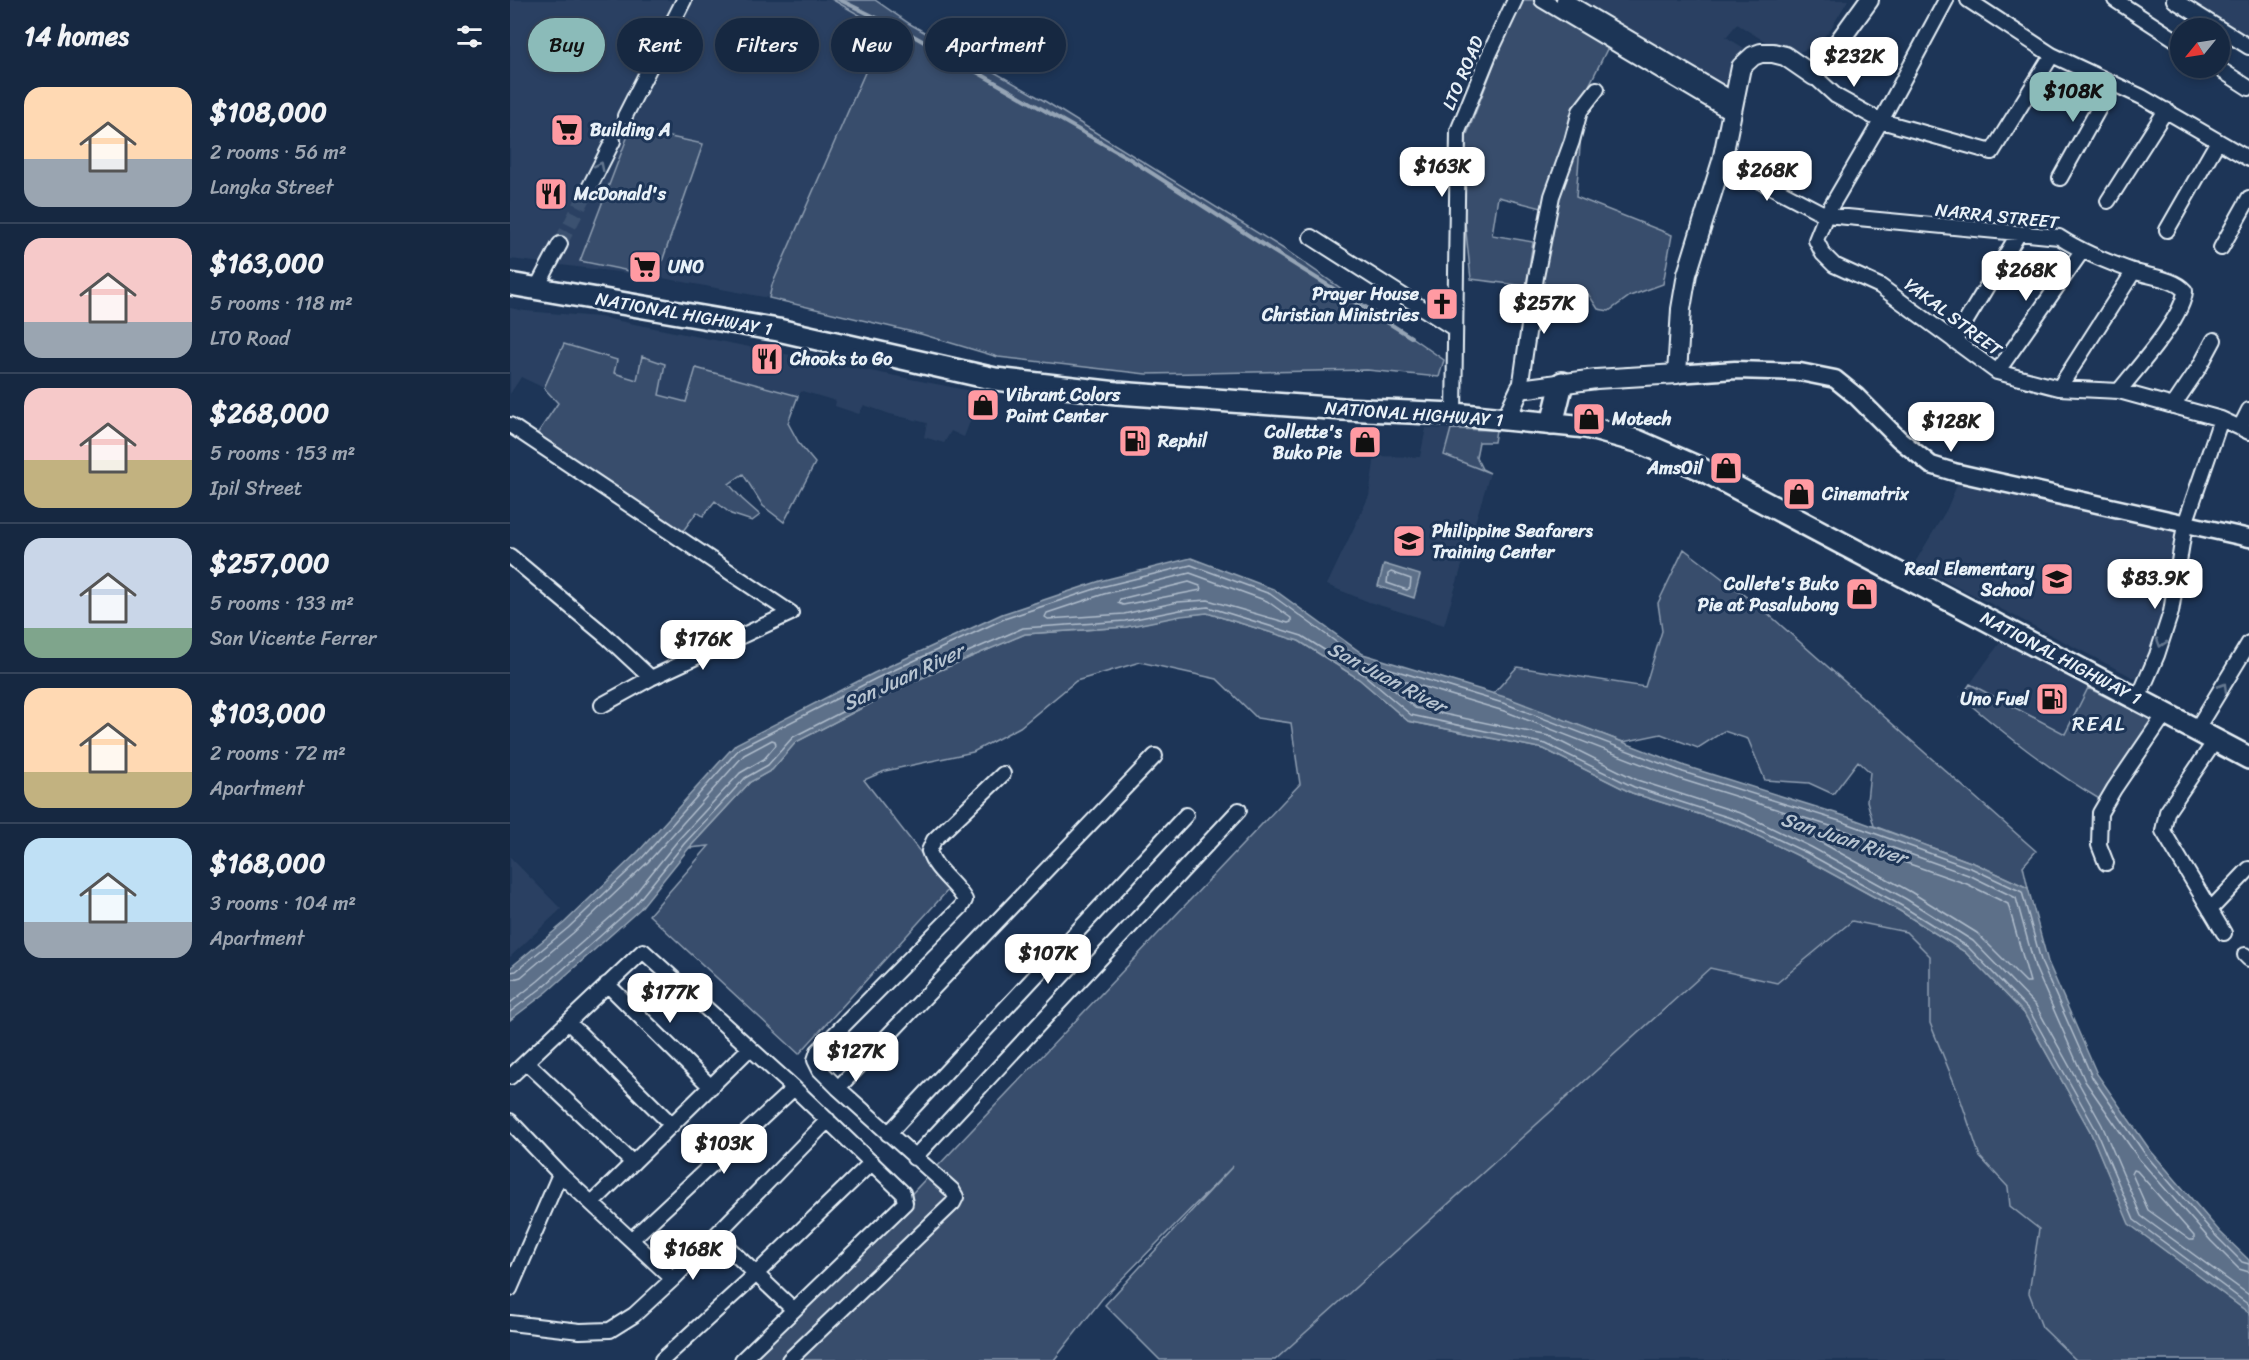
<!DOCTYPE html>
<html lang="en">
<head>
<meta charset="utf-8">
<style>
	body { margin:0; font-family:Sriracha,sans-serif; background:#1f3048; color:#f1f3f6; height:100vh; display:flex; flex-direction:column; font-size:22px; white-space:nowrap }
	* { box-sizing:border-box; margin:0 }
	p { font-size:20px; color:#9ea6b1 }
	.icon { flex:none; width:33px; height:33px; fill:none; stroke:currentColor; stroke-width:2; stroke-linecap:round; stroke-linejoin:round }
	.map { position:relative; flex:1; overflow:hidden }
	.panel { display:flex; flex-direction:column; background:#162841; width:510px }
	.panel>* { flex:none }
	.guide { position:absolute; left:18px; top:18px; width:570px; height:54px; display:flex; gap:12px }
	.needle { width:39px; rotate:240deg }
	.buttons { position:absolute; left:1660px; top:18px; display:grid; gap:12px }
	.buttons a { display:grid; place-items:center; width:60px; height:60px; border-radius:50%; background:#162841; box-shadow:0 3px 9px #0003,0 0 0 2px #35445a; font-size:30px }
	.price { position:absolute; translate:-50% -51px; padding:0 14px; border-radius:12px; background:#fff; color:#222; font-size:20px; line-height:39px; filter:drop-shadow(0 2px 3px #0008) }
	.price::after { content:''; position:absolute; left:50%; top:36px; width:18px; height:14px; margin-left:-9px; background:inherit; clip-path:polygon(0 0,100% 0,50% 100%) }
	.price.on { background:#8bbbb9; color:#111 }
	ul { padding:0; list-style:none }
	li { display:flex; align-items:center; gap:18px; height:150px; padding:0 24px }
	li+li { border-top:2px solid #35445a }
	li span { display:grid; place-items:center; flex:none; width:168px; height:120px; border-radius:18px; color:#555 }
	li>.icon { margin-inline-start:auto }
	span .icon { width:72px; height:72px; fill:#fffc; stroke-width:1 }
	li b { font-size:26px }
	h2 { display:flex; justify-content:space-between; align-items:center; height:72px; padding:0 24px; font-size:26px }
	.chip { padding:0 21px; border-radius:27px; background:#162841; box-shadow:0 3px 9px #0003,0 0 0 2px #35445a; font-size:21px; line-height:54px }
	.chip.on { background:#8bbbb9; color:#111 }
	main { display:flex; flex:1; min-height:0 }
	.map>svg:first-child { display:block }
	.built { fill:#2a4162 }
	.green { fill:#374d6c; stroke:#909fb2; stroke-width:1.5 }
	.water { fill:#5d7089; stroke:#95a4b5; stroke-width:1.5 }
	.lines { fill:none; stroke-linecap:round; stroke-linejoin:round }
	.shore { stroke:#b0bdcc; stroke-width:1.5 }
	.stream { stroke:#95a4b5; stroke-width:4 }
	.minor-tunnel { stroke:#3b516f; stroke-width:14; stroke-dasharray:14 7; stroke-linecap:butt }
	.minor-casing { stroke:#e8f1f8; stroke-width:18 }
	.tertiary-casing { stroke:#e8f1f8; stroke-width:21 }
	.secondary-casing { stroke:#e8f1f8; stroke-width:22 }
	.trunk-casing { stroke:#e8f1f8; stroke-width:26 }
	.minor { stroke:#1d3557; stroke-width:14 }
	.tertiary { stroke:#1d3557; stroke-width:16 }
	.secondary { stroke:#1d3557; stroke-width:18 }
	.trunk { stroke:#1d3557; stroke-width:21 }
	.oneway { stroke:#64778f }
	.labels { text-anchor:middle; stroke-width:6; stroke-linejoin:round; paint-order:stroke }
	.street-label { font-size:18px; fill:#e8f1f8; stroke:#1d3557 }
	.poi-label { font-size:18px; font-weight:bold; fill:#e8f1f8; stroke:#1d3557; text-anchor:start }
	.water-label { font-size:20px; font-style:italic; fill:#b7c4d1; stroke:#1d3557 }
	.quarter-label { font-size:21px; letter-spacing:1.5px; fill:#e8f1f8; stroke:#1d3557 }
</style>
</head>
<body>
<main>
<section class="panel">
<h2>14 homes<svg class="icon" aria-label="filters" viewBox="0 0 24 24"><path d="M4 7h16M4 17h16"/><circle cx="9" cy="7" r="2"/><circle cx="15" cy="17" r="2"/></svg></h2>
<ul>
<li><span style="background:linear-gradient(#ffd9b3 60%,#9aa5b1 0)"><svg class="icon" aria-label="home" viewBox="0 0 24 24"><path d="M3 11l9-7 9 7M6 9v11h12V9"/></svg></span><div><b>$108,000</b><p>2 rooms · 56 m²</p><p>Langka Street</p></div></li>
<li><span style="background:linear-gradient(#f6c9c9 70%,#9aa5b1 0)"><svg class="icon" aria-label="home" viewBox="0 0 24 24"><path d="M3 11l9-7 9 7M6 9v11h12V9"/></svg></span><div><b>$163,000</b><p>5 rooms · 118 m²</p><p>LTO Road</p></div></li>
<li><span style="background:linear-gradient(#f6c9c9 60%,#c2b280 0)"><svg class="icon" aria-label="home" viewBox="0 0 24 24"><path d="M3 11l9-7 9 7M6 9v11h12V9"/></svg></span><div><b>$268,000</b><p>5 rooms · 153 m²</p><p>Ipil Street</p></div></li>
<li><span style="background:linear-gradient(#c9d6e8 75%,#7fa58c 0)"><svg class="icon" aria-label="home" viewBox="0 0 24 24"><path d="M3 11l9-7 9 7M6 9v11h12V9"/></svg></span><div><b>$257,000</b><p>5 rooms · 133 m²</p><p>San Vicente Ferrer</p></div></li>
<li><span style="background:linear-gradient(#ffd9b3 70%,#c2b280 0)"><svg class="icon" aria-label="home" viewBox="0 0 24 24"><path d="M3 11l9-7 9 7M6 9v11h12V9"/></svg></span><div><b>$103,000</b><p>2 rooms · 72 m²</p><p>Apartment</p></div></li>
<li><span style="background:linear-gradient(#bfe0f5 70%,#9aa5b1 0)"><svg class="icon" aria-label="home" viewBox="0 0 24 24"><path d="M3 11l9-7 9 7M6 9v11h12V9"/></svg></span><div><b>$168,000</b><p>3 rooms · 104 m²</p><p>Apartment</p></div></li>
</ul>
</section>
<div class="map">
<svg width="1739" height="1360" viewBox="0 0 1739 1360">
	<rect width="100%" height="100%" fill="#1d3557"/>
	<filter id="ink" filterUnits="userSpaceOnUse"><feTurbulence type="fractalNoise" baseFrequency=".0167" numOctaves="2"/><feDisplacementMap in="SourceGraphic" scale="12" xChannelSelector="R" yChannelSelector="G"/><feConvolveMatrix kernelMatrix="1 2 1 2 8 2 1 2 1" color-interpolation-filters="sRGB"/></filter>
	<g filter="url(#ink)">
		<!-- built -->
		<path class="built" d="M0,0H323L374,29L262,285L259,298L142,276L0,259Z
			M1051,0H1338L1320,30L1305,46L1289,52L1269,50L1227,24L1216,37L1234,48L1213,90Z
			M1671,0H1739V42Z
			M0,308L15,311L89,317L471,393L454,437L441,431L434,443L414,437L417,423L380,414L354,405L349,414L325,406L326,401L292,391L288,396L186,368L177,402L149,395L154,365L127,380L104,373L107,360L54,344L34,388L11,377L0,394Z
			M916,428L941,429L935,455L980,473L934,625L859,602L817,585L859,496L865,456L910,457Z
			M1449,480L1669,529L1653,619L1630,681L1404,564L1437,509Z
			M1492,640L1578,688L1555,734L1460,684Z
			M0,857L51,909L0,957Z
			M1342,921L1396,932L1420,956V1023L1449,1095L1470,1157L1498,1187L1500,1206L1529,1229L1519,1293L1532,1327L1566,1360H765L1200,968L1267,983Z"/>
		<!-- green -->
		<path class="green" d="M323,0H365L400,24L533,100L777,251L934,360L929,377L857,370L636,374L488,357L411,334L259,298L262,285L374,29Z
			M1009,0H1051L1102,39L1074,96L1066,197L1162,235L1153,284L1120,296L1099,311L1088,309L1075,289L1031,295L1032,208L988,197L982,235L1023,242L1016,286L961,279L953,204L956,137Z
			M122,125L142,133L193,144L148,273L134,274L70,261Z
			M54,344L107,360L104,373L127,380L132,356L155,364L149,395L176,402L186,368L288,396L278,423L290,445L305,463L274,522L253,506L233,474L219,484L232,499L250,515L242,521L221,514L205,501L193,516L187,512L170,535L25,437L48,403L34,388Z
			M941,429L986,430L984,442H969L966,457L972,469L980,473L934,455Z
			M1174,549L1256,612L1526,851L1513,866L1518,888L1466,864L1364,826L1357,801L1360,772L1348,761L1323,794L1299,783L1255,780L1238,739L1214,731L1188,748L1151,734L1113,742L983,694L1007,667L1135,687L1152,631L1148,603Z
			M697,613L789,641L849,679L898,721L1034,749L1122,793L1227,826L1295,859L1390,911L1455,952L1514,1013L1580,1131L1620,1224L1739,1313V1360H1566L1532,1327L1519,1293L1529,1229L1500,1206L1498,1187L1470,1157L1449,1095L1420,1023V956L1396,932L1342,921L1267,983L1200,968L765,1360H650L595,1305L723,1166L592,1299L544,1360H244L790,784L781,723L747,718L707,679L630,662L566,681L510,727L463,752L375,771L354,780L439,889L289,1054L139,915L199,846L179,848L240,782L262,770L286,742L400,683L515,634L616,627L671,615Z
			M1460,684L1555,734L1578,688L1645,721L1591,800C1540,770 1496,735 1451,697Z"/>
		<!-- water -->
		<path class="water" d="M681,558L763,589L853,654L998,698L1175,766L1338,817L1466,864L1518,888L1538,962L1587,1074L1640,1150L1710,1232L1739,1260V1313L1619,1224L1580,1131L1514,1013L1455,952L1390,911L1295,859L1227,826L1122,793L1034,749L898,721L849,679L789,641L697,613L671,616L616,627L515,634L400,683L286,742L262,770L240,782L179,848L130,909L37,992L0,1020V968L54,923L128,852L226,744L364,673L492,614L590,581Z
			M874,564L910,575L904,598L868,586Z"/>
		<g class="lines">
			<!-- shore -->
			<path class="shore" d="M881,572L901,579L900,588L897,590L877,583L878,574Z
				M680,573L757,601L781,618V622L778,623L698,600L668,602L614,614L538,619L535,617L537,613L594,594Z
				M679,582L690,586L691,590L613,605L608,603L610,599Z
				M1296,828L1457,884L1498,904L1520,982H1516L1467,933L1401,892L1294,833L1293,829Z
				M0,972L6,971L58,928L133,857L230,748L367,678L494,619L591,587L681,565L760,594L851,660L996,704L1173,772L1336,823L1463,869L1512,892L1532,964L1582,1077L1635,1154L1706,1236L1732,1262L1739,1264
				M0,980L11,977L63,933L138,862L234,755L262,740L265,741L266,745L254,759L230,773L169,839L120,900L28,981L0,1003
				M0,1012L33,987L125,905L174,844L235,778L258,765L283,737L398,678L513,628L615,621L670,610L698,607L792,636L853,674L901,715L1036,744L1124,787L1230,821L1297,853L1392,906L1458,947L1519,1010L1585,1128L1624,1220L1739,1305
				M1624,1170L1627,1171L1684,1236V1240H1680L1638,1210L1622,1174Z
				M1739,1272L1729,1269L1701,1241L1629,1159L1575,1081L1525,967L1506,898L1461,876L1333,830L1170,779L994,711L874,675L871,676V679L905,708L1039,736L1127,780L1233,814L1301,847L1396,899L1463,941L1526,1006L1592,1125L1631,1216L1739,1295"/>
			<!-- stream -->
			<path class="stream" d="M330,0L400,34L620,159L763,251L901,337"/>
			<!-- minor-tunnel -->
			<path class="minor-tunnel" d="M103,141L115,116
				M50,244L78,190"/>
			<!-- minor casing -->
			<g class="minor-casing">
				<path id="minor" d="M1032,0L1222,113
					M1054,0L1225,101
					M1436,0L1371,121L1316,215L1306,240L1313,254L1324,265L1370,286L1487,372L1549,388L1609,391L1711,419L1739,432
					M1458,0L1542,55L1632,97L1739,159
					M1605,0L1671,43
					M1664,0L1739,47
					M1708,68L1739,88
					M1304,76L1326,96L1371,121L1482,152L1542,55
					M115,116L174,0
					M1212,161L1316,215L1549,237C1572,252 1597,262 1623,271C1639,277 1664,278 1675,291C1673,318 1627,368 1609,391
					M1550,178L1603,83
					M78,190L103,141
					M1598,201L1656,110
					M1657,230L1708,141
					M801,237L945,329
					M1711,248L1739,198
					M26,289L50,244
					M1444,341L1509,233
					M1487,372L1572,251
					M1549,388L1624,271
					M1010,389L1026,277L1042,196L1062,141L1070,111L1087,89
					M1663,406L1690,366L1704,340
					M944,414L948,131L978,57L1005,0
					M0,425L281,613
					M1730,428L1739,410
					M0,556L97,637L141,678
					M1628,699L1647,655L1661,612L1675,524L1711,419
					M92,705L141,678L281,613
					M1686,730L1739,643
					M1705,741L1657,812L1653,831L1714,933
					M1596,863L1589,845L1590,813L1604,789L1655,714
					M1700,910L1739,869
					M1735,955L1739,959
					M97,984L201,1087
					M58,1022L162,1125
					M16,1062L123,1163
					M0,1077L133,951L284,1088L393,1193L395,1203L232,1360
					M328,1088L645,756
					M0,1121L50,1174L163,1279
					M378,1134L676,815
					M404,1158L729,810
					M82,1203L240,1048
					M206,1236L283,1309
					M122,1239L284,1088
					M0,1289L50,1174
					M0,1323L70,1331L100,1330L124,1315L163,1279L318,1120
					M152,1360L246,1274L362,1162
					M279,1360L443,1203L446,1197L442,1190L328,1088L310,1070L305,1060L308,1051L451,907L455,900C445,882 425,871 419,851L424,840L493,774"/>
			</g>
			<!-- tertiary casing -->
			<g class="tertiary-casing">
				<path id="tertiary" d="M1167,374L1225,370L1290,372L1325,379L1346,396L1389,439L1421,465L1444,472L1739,538"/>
			</g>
			<!-- secondary casing -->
			<g class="secondary-casing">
				<path id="secondary" d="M996,419L1010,389L1086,379L1167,374L1171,309L1177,274L1212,161L1231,67L1243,56L1251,53H1263L1275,56L1304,76L1359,0"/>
			</g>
			<!-- trunk casing -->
			<g class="trunk-casing">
				<path id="trunk" d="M0,284L268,330L485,379L607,393L833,409L944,414L1076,427L1127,441L1189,468L1739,758
					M1042,424L1052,383"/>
			</g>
			<!-- minor -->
			<use href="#minor" class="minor"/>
			<!-- tertiary -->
			<use href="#tertiary" class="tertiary"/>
			<!-- secondary -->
			<use href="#secondary" class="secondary"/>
			<!-- trunk -->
			<use href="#trunk" class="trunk"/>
		</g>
		<!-- one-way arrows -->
		<defs><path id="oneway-chevron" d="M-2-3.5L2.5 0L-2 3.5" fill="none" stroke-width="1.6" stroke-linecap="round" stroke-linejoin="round" transform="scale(1.5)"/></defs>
		<g class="oneway">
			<use href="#oneway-chevron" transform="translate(90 166) rotate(-63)"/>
			<use href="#oneway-chevron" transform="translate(1651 643) rotate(108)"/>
			<use href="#oneway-chevron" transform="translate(1713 687) rotate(-59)"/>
		</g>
	</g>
	<!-- icons -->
	<defs>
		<g id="supermarket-square" transform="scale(1.725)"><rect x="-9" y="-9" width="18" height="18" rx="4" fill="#ff9aa2" stroke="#1d3557"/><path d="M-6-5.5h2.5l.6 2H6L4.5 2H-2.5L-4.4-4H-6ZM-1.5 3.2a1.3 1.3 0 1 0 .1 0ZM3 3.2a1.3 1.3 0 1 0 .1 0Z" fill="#111"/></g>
		<g id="restaurant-square" transform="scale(1.725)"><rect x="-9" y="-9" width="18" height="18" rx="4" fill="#ff9aa2" stroke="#1d3557"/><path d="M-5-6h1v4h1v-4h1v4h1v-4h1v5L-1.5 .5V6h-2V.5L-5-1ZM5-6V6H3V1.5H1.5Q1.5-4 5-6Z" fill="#111"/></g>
		<g id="church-square" transform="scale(1.725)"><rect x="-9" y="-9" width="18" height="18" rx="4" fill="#ff9aa2" stroke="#1d3557"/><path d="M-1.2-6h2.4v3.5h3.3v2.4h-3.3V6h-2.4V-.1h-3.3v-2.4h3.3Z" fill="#111"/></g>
		<g id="shop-square" transform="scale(1.725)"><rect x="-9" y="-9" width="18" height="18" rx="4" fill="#ff9aa2" stroke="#1d3557"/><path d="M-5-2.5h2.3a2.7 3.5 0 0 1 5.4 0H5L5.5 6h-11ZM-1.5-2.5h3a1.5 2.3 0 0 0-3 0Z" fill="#111"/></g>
		<g id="fuel-square" transform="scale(1.725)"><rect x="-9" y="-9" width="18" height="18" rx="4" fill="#ff9aa2" stroke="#1d3557"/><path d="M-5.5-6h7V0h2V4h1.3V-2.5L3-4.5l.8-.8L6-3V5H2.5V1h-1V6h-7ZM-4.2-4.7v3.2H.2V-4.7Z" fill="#111"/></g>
		<g id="university-square" transform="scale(1.725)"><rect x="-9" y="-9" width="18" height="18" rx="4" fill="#ff9aa2" stroke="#1d3557"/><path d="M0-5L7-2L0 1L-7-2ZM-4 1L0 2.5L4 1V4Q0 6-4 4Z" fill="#111"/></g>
		<g id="school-square" transform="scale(1.725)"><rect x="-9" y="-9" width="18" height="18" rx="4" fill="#ff9aa2" stroke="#1d3557"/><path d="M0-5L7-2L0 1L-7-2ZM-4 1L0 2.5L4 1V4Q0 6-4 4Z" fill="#111"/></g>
	</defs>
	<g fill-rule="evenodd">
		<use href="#supermarket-square" x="57" y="130"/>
		<use href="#restaurant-square" x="41" y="194"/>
		<use href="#supermarket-square" x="135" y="267"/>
		<use href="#church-square" x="932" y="304"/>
		<use href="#restaurant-square" x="257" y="359"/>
		<use href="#shop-square" x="473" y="405"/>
		<use href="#shop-square" x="1079" y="419"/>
		<use href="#fuel-square" x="625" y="441"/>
		<use href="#shop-square" x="855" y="442"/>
		<use href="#shop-square" x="1216" y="468"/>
		<use href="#shop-square" x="1289" y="494"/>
		<use href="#university-square" x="899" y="541"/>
		<use href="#school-square" x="1547" y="579"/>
		<use href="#shop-square" x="1352" y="594"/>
		<use href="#fuel-square" x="1542" y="699"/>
	</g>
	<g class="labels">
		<!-- street labels -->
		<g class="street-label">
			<text transform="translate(953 73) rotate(-67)" y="6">LTO ROAD</text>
			<text transform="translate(1487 216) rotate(6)" y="6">NARRA STREET</text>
			<text transform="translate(174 314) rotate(10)" y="6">NATIONAL HIGHWAY 1</text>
			<text transform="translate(1443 317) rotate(37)" y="6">YAKAL STREET</text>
			<text transform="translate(904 414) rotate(4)" y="6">NATIONAL HIGHWAY 1</text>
			<text transform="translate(1551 658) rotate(28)" y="6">NATIONAL HIGHWAY 1</text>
		</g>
		<!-- poi labels -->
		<g class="poi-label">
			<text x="80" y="136">Building A</text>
			<text x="64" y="200">McDonald's</text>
			<text x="158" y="273">UNO</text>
			<text x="909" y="300" text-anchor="end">Prayer House<tspan x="909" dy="21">Christian Ministries</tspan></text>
			<text x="280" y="365">Chooks to Go</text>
			<text x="496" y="401">Vibrant Colors<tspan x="496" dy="21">Paint Center</tspan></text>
			<text x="1102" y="425">Motech</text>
			<text x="832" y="438" text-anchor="end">Collette's<tspan x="832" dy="21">Buko Pie</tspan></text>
			<text x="648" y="447">Rephil</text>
			<text x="1193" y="474" text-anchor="end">AmsOil</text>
			<text x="1312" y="500">Cinematrix</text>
			<text x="922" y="537">Philippine Seafarers<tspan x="922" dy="21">Training Center</tspan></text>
			<text x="1524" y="575" text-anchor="end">Real Elementary<tspan x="1524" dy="21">School</tspan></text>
			<text x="1329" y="590" text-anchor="end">Collete's Buko<tspan x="1329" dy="21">Pie at Pasalubong</tspan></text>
			<text x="1519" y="705" text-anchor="end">Uno Fuel</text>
		</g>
		<!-- water labels -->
		<g class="water-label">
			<text transform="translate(393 677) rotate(-25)" y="7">San Juan River</text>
			<text transform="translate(877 677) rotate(28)" y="7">San Juan River</text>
			<text transform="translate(1334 838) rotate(18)" y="7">San Juan River</text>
		</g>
		<!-- quarter labels -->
		<g class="quarter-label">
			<text x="1589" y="731">REAL</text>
		</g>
	</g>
</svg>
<div class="buttons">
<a><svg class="needle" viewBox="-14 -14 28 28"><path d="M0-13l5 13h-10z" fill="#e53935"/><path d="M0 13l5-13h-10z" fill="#9ea6b1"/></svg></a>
</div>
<b class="price" style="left:1344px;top:88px">$232K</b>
<b class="price on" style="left:1563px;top:123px">$108K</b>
<b class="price" style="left:932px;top:198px">$163K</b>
<b class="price" style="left:1257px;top:202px">$268K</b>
<b class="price" style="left:1516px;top:302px">$268K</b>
<b class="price" style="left:1034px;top:335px">$257K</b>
<b class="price" style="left:1441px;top:453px">$128K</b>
<b class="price" style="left:1645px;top:610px">$83.9K</b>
<b class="price" style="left:193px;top:671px">$176K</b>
<b class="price" style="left:538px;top:985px">$107K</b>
<b class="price" style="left:160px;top:1024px">$177K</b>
<b class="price" style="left:346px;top:1083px">$127K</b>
<b class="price" style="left:214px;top:1175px">$103K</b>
<b class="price" style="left:183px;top:1281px">$168K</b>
<div class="guide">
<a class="chip on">Buy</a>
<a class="chip">Rent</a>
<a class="chip">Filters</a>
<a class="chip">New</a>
<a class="chip">Apartment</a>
</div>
</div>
</main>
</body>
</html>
